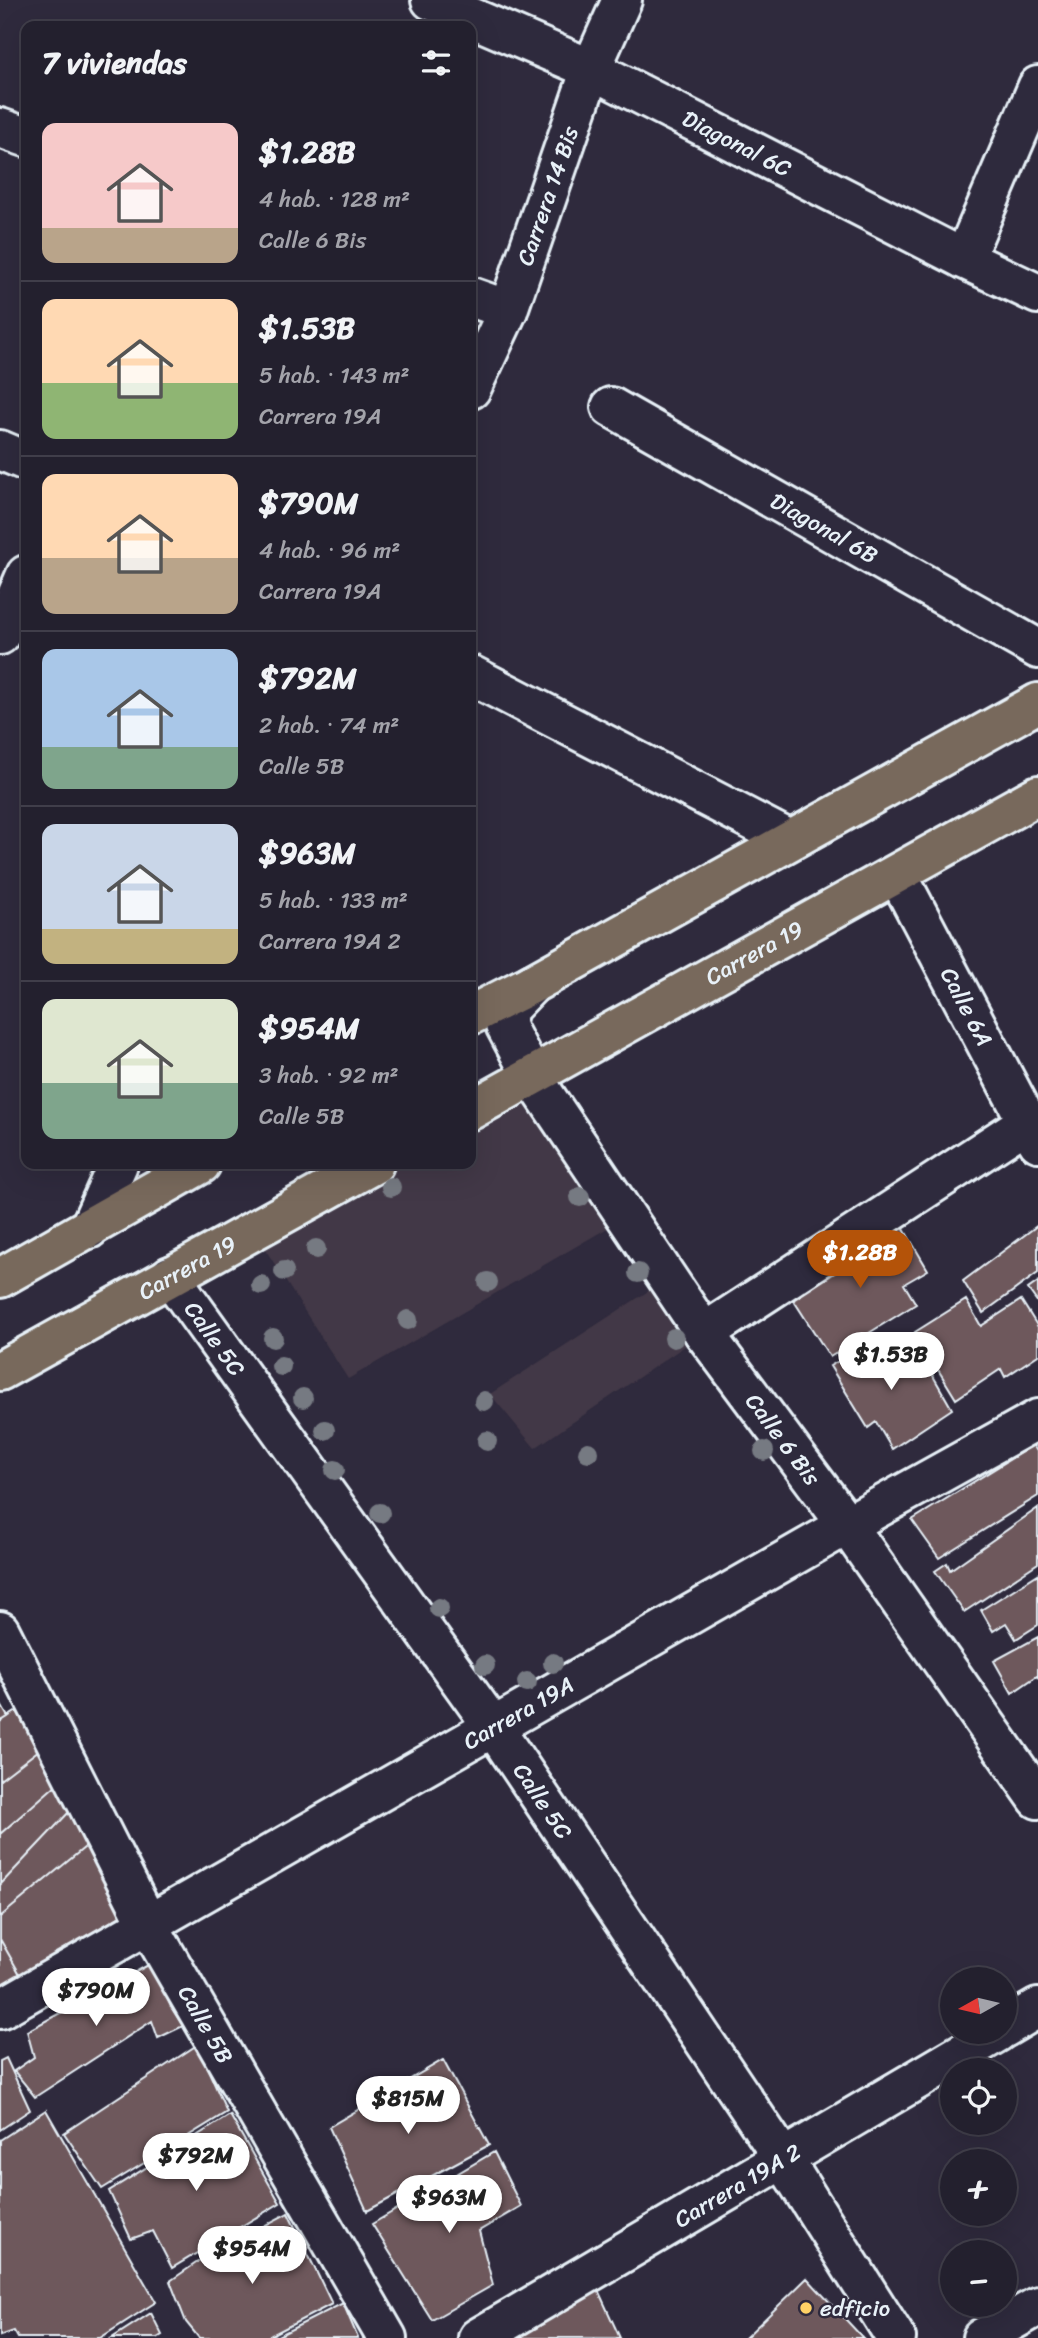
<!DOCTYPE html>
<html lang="es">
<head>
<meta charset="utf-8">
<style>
	body { margin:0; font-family:Sriracha,sans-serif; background:#2f2d3a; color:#f1f3f6; height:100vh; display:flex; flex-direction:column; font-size:26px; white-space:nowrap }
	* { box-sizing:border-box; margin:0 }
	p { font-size:23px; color:#a3a3aa }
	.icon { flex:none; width:38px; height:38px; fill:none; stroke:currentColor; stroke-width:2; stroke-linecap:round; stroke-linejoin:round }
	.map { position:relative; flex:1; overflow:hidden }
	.details { position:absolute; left:21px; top:21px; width:455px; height:1148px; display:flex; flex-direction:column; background:#23202e; border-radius:14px; box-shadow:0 7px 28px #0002,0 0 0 2px #403e4a }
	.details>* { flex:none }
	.needle { width:46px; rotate:262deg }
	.fabs { position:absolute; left:940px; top:1967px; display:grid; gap:14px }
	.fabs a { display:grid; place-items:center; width:77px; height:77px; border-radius:50%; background:#23202e; box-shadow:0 7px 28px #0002,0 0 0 2px #403e4a; font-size:35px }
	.price { position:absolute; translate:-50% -60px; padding:0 16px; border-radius:24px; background:#fff; color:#222; font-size:23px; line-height:46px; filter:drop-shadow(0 2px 4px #0008) }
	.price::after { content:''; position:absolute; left:50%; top:42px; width:21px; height:16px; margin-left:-10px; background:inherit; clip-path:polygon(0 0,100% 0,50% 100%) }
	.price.on { background:#b45309; color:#fff }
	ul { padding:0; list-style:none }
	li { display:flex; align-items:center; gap:21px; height:175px; padding:0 21px }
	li+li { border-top:2px solid #403e4a }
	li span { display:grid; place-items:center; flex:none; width:196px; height:140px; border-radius:14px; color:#555 }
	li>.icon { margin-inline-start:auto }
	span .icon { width:84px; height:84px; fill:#fffc; stroke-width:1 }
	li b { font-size:30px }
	h2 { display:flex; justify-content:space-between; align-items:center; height:84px; padding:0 21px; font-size:30px }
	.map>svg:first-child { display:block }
	.built { fill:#423846 }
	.building { fill:#6e585c; stroke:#e8f1f8; stroke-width:2 }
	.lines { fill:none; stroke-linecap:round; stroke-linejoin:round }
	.minor-casing { stroke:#e8f1f8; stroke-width:44 }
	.highway-casing { stroke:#e8f1f8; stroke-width:44 }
	.minor { stroke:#2f2a3d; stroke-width:38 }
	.highway { stroke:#78695c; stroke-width:38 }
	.tree { fill:#767a82 }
	.poi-dot { fill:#ffd166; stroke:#2f2a3d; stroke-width:2.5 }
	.labels { text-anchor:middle; stroke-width:5; stroke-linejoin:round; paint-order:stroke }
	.street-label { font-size:23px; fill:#e8f1f8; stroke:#2f2a3d }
	.poi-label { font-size:23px; fill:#e8f1f8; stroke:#2f2a3d; text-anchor:start }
</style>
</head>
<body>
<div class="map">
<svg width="1038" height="2338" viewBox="0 0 1038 2338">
	<rect width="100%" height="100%" fill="#2f2a3d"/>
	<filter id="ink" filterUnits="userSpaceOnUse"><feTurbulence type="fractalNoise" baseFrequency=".0143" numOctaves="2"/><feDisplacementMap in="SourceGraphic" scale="14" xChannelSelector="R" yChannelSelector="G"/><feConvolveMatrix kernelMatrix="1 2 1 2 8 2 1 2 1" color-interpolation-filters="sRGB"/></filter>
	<g filter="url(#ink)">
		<!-- built -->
		<path class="built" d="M532,1076L630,1215L348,1379L253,1230L373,1164H471V1110Z
			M667,1279L704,1333L535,1448L490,1394Z"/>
		<!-- building -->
		<path class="building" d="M901,1224L928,1270L904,1284L916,1304L830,1357L787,1290Z
			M1038,1225V1273L983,1313L963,1281Z
			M1038,1282V1303L1028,1289Z
			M966,1300L981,1326L1021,1300L1038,1327V1355L1005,1377L1001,1369L956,1399L915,1332Z
			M878,1338L896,1370L921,1355L952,1409L892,1449L876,1422L868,1428L830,1366Z
			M1033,1445L1038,1453V1496L939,1558L912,1520Z
			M1038,1508V1563L964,1612L935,1571L947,1563L950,1570Z
			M1038,1574V1625L1016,1639L1006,1623L993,1631L981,1610Z
			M1038,1637V1678L1037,1676L1012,1693L994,1661Z
			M0,1703L8,1717L0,1722Z
			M17,1711L39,1750L0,1780V1722Z
			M39,1750L57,1784L0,1834V1780Z
			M57,1784L71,1810L0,1885V1834Z
			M71,1810L90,1843L0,1917V1885Z
			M90,1843L127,1912L21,1976L0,1939V1917Z
			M0,1939L21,1976L0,1988Z
			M152,1963L171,2007L183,2026L158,2038L152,2021L35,2097L14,2071L34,2057L27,2031Z
			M197,2045L227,2112L102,2189L64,2133Z
			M6,2058L30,2110L0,2130V2061Z
			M443,2060L489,2145L367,2211L329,2127Z
			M46,2110L156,2302L100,2338H18L14,2331L0,2336V2140Z
			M230,2115L280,2203L172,2268L153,2231L131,2239L109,2191Z
			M494,2152L521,2206L479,2231L493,2285L432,2320L372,2224Z
			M288,2213L332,2304L266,2338H199L186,2322L170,2281L202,2259Z
			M807,2278L863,2338H745Z
			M598,2290L620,2338H508Z
			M343,2303L358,2338H274Z
			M151,2313L162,2335L157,2338H112Z"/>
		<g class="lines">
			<!-- minor casing -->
			<g class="minor-casing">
				<g id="minor">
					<path id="s1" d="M431,0L591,69L964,259L1038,294"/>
					<path d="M0,128L26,137"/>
					<path d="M964,259L1038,86"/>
					<path d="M471,297L508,310"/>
					<path id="s2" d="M471,389L508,310L591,69L622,0"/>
					<path id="s3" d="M611,407L1038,649"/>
					<path d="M0,450L26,461"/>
					<path d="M0,635L26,575"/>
					<path d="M471,675L790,840"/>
					<path id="s4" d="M897,874L1038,1142"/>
					<path id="s5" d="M532,984L509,1008L505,1025L532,1076L704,1333L847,1525L1038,1799"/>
					<path d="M89,1229L118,1164"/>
					<path id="s6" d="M170,1276L494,1728L782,2157L896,2338"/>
					<path d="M704,1333L1026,1123"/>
					<path id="s7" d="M0,1631L149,1926L387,2338"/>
					<path id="s8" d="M0,2009L847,1525L1038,1419"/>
					<path d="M1004,2028L1038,2008"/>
					<path id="s9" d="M478,2338L998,2032"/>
					<path d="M982,2338L1038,2306"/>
				</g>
			</g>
			<!-- highway casing -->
			<g class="highway-casing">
				<g id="highway">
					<path d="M471,1015L532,984L1038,703"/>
					<path id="s10" d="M471,1110L1038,795"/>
					<path d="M0,1278L201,1164"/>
					<path id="s11" d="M0,1371L374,1164"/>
				</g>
			</g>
			<!-- minor -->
			<use href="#minor" class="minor"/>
			<!-- highway -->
			<use href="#highway" class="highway"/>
		</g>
		<!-- trees -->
		<g class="tree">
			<circle cx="391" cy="1187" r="10"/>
			<circle cx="580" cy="1197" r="10"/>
			<circle cx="316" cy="1249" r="10"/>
			<circle cx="284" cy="1271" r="10"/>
			<circle cx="638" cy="1273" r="10"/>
			<circle cx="488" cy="1282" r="10"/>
			<circle cx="261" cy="1285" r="10"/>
			<circle cx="408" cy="1320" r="10"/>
			<circle cx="273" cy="1338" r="10"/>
			<circle cx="674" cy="1338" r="10"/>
			<circle cx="281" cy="1366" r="10"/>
			<circle cx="303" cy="1398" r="10"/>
			<circle cx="484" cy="1401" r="10"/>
			<circle cx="325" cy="1430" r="10"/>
			<circle cx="487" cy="1441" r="10"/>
			<circle cx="764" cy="1451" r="10"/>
			<circle cx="588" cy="1452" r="10"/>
			<circle cx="335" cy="1470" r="10"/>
			<circle cx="380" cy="1513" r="10"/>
			<circle cx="439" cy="1608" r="10"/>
			<circle cx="553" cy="1663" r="10"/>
			<circle cx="485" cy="1665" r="10"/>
			<circle cx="527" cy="1682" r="10"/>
		</g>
	</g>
	<!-- markers -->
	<circle class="poi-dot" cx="806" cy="2308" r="7"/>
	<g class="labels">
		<!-- street labels -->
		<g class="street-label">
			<text dy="8" stroke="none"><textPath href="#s1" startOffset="338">Diagonal 6C</textPath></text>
			<text dy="8" stroke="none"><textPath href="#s2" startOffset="208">Carrera 14 Bis</textPath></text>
			<text dy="8" stroke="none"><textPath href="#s3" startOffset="245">Diagonal 6B</textPath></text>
			<text dy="8" stroke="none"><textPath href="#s10" startOffset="324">Carrera 19</textPath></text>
			<text dy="8" stroke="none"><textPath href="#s4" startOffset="150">Calle 6A</textPath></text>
			<text dy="8" stroke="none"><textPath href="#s11" startOffset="214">Carrera 19</textPath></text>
			<text dy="8" stroke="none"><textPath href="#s6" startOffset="77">Calle 5C</textPath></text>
			<text dy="8" stroke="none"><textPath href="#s5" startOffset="550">Calle 6 Bis</textPath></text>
			<text dy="8" stroke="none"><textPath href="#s8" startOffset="597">Carrera 19A</textPath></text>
			<text dy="8" stroke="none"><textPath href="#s6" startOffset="644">Calle 5C</textPath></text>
			<text dy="8" stroke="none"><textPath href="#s7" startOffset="444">Calle 5B</textPath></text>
			<text dy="8" stroke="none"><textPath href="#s9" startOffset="301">Carrera 19A 2</textPath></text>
		</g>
		<!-- poi labels -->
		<g class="poi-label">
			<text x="820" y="2316">edficio</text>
		</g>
	</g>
</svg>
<div class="fabs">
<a><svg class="needle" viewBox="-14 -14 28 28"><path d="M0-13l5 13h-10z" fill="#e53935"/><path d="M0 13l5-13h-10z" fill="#a3a3aa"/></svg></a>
<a><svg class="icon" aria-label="locate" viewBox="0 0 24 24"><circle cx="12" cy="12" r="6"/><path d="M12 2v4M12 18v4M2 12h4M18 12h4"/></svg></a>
<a>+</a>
<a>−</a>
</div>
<b class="price on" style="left:860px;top:1290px">$1.28B</b>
<b class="price" style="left:891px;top:1392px">$1.53B</b>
<b class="price" style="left:96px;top:2028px">$790M</b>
<b class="price" style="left:408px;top:2136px">$815M</b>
<b class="price" style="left:196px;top:2193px">$792M</b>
<b class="price" style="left:449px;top:2235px">$963M</b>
<b class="price" style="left:252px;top:2286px">$954M</b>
<section class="details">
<h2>7 viviendas<svg class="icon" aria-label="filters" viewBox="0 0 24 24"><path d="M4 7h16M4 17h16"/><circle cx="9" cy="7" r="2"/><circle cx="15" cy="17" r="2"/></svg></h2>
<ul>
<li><span style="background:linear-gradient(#f6c9c9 75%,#b9a48a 0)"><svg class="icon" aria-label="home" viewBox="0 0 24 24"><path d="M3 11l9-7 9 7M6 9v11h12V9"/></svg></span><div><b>$1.28B</b><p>4 hab. · 128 m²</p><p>Calle 6 Bis</p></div></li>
<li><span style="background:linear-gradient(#ffd9b3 60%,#8fb573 0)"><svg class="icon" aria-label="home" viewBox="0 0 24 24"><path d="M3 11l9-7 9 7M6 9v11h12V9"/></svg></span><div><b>$1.53B</b><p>5 hab. · 143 m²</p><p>Carrera 19A</p></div></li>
<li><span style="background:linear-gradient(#ffd9b3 60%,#b9a48a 0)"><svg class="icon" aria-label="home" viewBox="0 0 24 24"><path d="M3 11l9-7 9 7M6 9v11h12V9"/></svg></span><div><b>$790M</b><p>4 hab. · 96 m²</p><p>Carrera 19A</p></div></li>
<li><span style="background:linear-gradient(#a9c7e8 70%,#7fa58c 0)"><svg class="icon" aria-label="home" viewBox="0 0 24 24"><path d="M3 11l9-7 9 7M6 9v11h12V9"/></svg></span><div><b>$792M</b><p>2 hab. · 74 m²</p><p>Calle 5B</p></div></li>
<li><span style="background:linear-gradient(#c9d6e8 75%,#c2b280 0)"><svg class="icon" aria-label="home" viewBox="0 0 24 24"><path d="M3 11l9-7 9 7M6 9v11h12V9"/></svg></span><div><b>$963M</b><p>5 hab. · 133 m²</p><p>Carrera 19A 2</p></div></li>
<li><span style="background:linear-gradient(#dfe7d0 60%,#7fa58c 0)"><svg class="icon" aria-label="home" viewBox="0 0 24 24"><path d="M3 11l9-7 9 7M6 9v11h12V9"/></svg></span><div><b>$954M</b><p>3 hab. · 92 m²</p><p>Calle 5B</p></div></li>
</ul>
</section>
</div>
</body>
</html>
